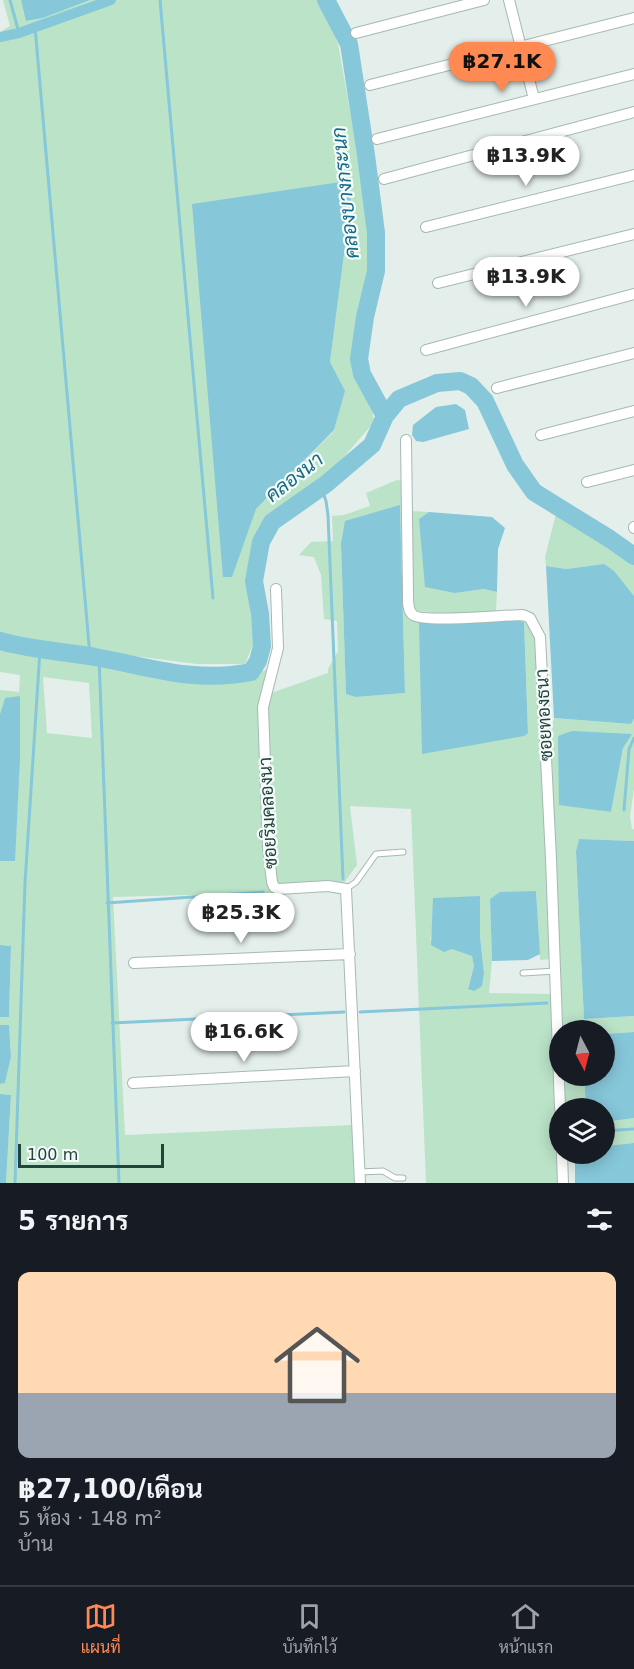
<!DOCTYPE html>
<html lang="th">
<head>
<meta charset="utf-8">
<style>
	body { margin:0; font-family:"DejaVu Sans",Sarabun,sans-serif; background:#20242c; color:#f1f3f6; height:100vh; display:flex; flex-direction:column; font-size:22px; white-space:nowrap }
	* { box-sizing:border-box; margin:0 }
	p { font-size:20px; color:#9ea1a6 }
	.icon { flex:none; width:33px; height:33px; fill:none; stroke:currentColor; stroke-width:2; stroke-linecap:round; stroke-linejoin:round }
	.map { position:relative; height:1183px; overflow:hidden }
	.sheet { display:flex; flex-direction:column; background:#171b24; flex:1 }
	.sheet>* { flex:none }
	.needle { width:39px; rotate:173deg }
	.fabs { position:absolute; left:549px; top:1020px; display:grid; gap:12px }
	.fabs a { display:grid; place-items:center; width:66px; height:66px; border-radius:50%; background:#171b24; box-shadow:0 3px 15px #0003; font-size:30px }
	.scale { position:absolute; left:18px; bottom:15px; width:146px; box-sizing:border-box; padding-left:6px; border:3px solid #21443d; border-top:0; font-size:16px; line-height:21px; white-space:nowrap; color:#21443d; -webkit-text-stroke:4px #f6fbf9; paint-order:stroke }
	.price { position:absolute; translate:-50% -51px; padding:0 14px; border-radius:21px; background:#fff; color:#222; font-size:20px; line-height:39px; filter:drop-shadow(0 2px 3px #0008) }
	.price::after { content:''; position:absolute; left:50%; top:36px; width:18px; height:14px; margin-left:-9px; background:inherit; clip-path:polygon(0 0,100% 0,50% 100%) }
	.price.on { background:#ff8953; color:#111 }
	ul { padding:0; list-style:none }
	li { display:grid; align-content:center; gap:12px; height:318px; padding:0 18px }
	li+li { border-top:2px solid #363941 }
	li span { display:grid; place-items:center; height:186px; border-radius:12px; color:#555 }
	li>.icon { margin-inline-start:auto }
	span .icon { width:108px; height:108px; fill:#fffc; stroke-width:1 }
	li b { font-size:26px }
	h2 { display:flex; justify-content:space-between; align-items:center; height:72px; padding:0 18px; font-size:26px }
	.tabs { display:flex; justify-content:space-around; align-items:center; height:84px; border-top:2px solid #363941; background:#171b24; font-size:16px; color:#9ea1a6 }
	.tabs a { display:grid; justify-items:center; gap:3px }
	.tabs .on { color:#ff8953 }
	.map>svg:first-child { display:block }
	.green { fill:#bbe3c8; fill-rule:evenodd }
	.water { fill:#86c7da }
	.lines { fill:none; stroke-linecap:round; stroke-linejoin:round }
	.stream { stroke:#86c7da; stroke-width:3 }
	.canal { stroke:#86c7da; stroke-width:10 }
	.river { stroke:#86c7da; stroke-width:18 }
	.service-casing { stroke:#a6b8b3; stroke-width:7 }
	.minor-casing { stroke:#a6b8b3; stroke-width:12 }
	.service { stroke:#fff; stroke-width:5 }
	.minor { stroke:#fff; stroke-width:10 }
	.labels { text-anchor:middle; stroke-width:4.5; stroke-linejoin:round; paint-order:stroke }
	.street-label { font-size:18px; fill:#21443d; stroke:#f6fbf9 }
	.water-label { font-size:20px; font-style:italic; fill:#136c88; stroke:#f6fbf9 }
</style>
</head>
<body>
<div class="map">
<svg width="634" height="1183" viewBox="0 0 634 1183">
	<rect width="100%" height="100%" fill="#e4efeb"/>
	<!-- green -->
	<path class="green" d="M3,0H21L27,21L43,18L90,0H319L338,44L358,154L371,246L361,326L353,364L372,407L374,422L337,465L275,515L253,555L250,608L254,642L245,664H197L16,641L0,635V32L10,26ZM351,200L330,362L344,391L334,431L256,509Z
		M397,480L410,482L411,511L429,512L419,519L455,593L484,589L497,592L496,611L444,614L419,611L528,733L524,622L529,623L535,634L551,959L540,960L536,891L490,899L492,961L489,993L551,994L559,1183H426L411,809L350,806L357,865L338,891L113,897L125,1135L352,1125L354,1183H6L11,1095L0,1094V1084L5,1083L11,1057L9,1025H0V1017H9L11,946L0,945V861H14L5,698L0,714V690L19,692L20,675L0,672V645L99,667L209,683L240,680L268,669L266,682L260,697L328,673V669L338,651L337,621L324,619L321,575L314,557L299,555L311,542L333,541L332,516L344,515L370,506L366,493ZM400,505L405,693L356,697L346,693L341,544ZM43,677L89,683L92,738L47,733ZM434,921L480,936L484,973L468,988L474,966L472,956L430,940Z
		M556,514L582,528L634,562V596L614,572L604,564L566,569L546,566L545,557Z
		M554,718L631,724L634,719V789L630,817L632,829H634V841L579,839L576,851L584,1019L634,1016V1032L605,1034L604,1030H561L551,731ZM623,748L611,812L559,804Z
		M563,1076H584L586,1108H564Z
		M634,1118V1143L605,1146L604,1122Z"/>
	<!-- water -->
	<path class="water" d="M21,0H90L43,18L26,21Z
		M341,182L351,200L330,362L345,391L334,430L256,509L232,577H223L192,204Z
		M456,404L465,410L469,429L423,442L416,441L412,435L413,425L436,407Z
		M400,505L405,693L356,697L346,694L341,544L345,521Z
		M429,512L492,517L505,528L498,549L497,592L484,589L455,593L425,587L419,519Z
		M604,564L614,571L634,596V719L631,724L554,718L546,566L566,569Z
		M514,620L524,622L528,733L524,736L422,754L419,622Z
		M20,696V758L15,861H0V714L5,698Z
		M572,731L632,734L623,748L611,812L559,805L558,736Z
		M579,839L634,841V1016L584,1019L576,851Z
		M536,891L540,954L528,960L492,961L490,899L500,892Z
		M480,896V936L484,973L482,986L474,991L468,989L474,966L472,956L452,949L444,952L431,945L433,898Z
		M0,945L11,946L9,1017H0Z
		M0,1025H9L11,1057L5,1083L0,1084Z
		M634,1032V1118L605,1122L604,1108H586L584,1076H604L605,1034Z
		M0,1094L11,1095L6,1183H0Z
		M634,1143V1183H575V1154H604L605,1146Z"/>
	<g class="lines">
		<!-- stream -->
		<path class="stream" d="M10,0L19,33
			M160,0L213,598
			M35,27L90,656
			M321,487L326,501L328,515L343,879
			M99,657L119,1183
			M624,810L629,749L634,738
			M107,903L263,892
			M360,1012L547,1003
			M112,1023L344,1012
			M604,1131L634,1129
			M15,1183L25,883L40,650"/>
		<!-- canal -->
		<path class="canal" d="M0,37L19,33L111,0"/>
		<!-- river -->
		<path class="river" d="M326,0L349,44L366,155L376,233V271L365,317L359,359L362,374L385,416
			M0,641C35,651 66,651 100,658C154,668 195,683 251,672L258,661L262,646L260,614L254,581L261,542L272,522L326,484L372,445L385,416L399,399L437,383L460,381L471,386L485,401L515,465L534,492L610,539L634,556"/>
		<!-- service casing -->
		<g class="service-casing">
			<path id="service" d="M346,889L356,882L376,854L403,852
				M523,973L555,971
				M359,1172L383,1171L395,1178H403"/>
		</g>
		<!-- minor casing -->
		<g class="minor-casing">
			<path id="minor" d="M509,0L534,99
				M356,33L484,0
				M370,85L634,18
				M377,139L634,74
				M384,179L634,112
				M426,227L634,175
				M438,283L634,234
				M426,350L634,294
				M497,388L634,353
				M541,435L634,411
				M406,440L408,593C408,600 407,610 413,615C423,623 505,615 523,615L530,618L540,637L551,859L560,1108
				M587,482L634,470
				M634,528V527
				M276,589L278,648L263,707L268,847L272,882L274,887L278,889L328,886L346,889L360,1183
				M134,963L350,954
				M133,1083L355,1071
				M562,1154L563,1183"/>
		</g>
		<!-- service -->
		<use href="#service" class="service"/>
		<!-- minor -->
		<use href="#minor" class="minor"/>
	</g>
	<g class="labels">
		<!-- street labels -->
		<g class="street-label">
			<text transform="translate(544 715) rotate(-93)" y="6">ซอยทองธนา</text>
			<text transform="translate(268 813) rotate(-93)" y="6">ซอยริมคลองนา</text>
		</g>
		<!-- water labels -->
		<g class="water-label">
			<text transform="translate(345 193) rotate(-96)" y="7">คลองบางกระนก</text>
			<text transform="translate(294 477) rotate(-38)" y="7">คลองนา</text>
		</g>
	</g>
</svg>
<div class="fabs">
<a><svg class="needle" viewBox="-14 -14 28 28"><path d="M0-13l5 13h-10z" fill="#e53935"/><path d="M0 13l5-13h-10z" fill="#9ea1a6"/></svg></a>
<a><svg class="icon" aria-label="layers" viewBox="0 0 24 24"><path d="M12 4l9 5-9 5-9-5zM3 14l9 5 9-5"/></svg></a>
</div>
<div class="scale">100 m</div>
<b class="price on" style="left:502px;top:93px">฿27.1K</b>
<b class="price" style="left:526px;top:187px">฿13.9K</b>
<b class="price" style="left:526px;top:308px">฿13.9K</b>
<b class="price" style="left:241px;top:944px">฿25.3K</b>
<b class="price" style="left:244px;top:1063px">฿16.6K</b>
</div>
<section class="sheet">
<h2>5 รายการ<svg class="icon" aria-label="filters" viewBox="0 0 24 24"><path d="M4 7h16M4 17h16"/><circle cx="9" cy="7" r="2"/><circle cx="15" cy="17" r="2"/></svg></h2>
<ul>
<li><span style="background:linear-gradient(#ffd9b3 65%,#9aa5b1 0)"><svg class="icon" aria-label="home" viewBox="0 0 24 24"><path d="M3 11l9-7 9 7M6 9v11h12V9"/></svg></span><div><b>฿27,100/เดือน</b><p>5 ห้อง · 148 m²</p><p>บ้าน</p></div></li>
</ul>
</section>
<nav class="tabs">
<a class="on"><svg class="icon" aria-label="map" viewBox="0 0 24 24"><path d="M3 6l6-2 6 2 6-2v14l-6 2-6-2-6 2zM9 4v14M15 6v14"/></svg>แผนที่</a>
<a><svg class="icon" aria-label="saved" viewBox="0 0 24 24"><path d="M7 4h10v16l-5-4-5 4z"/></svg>บันทึกไว้</a>
<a><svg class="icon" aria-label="home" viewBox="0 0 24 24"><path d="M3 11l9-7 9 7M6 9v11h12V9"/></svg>หน้าแรก</a>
</nav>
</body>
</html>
